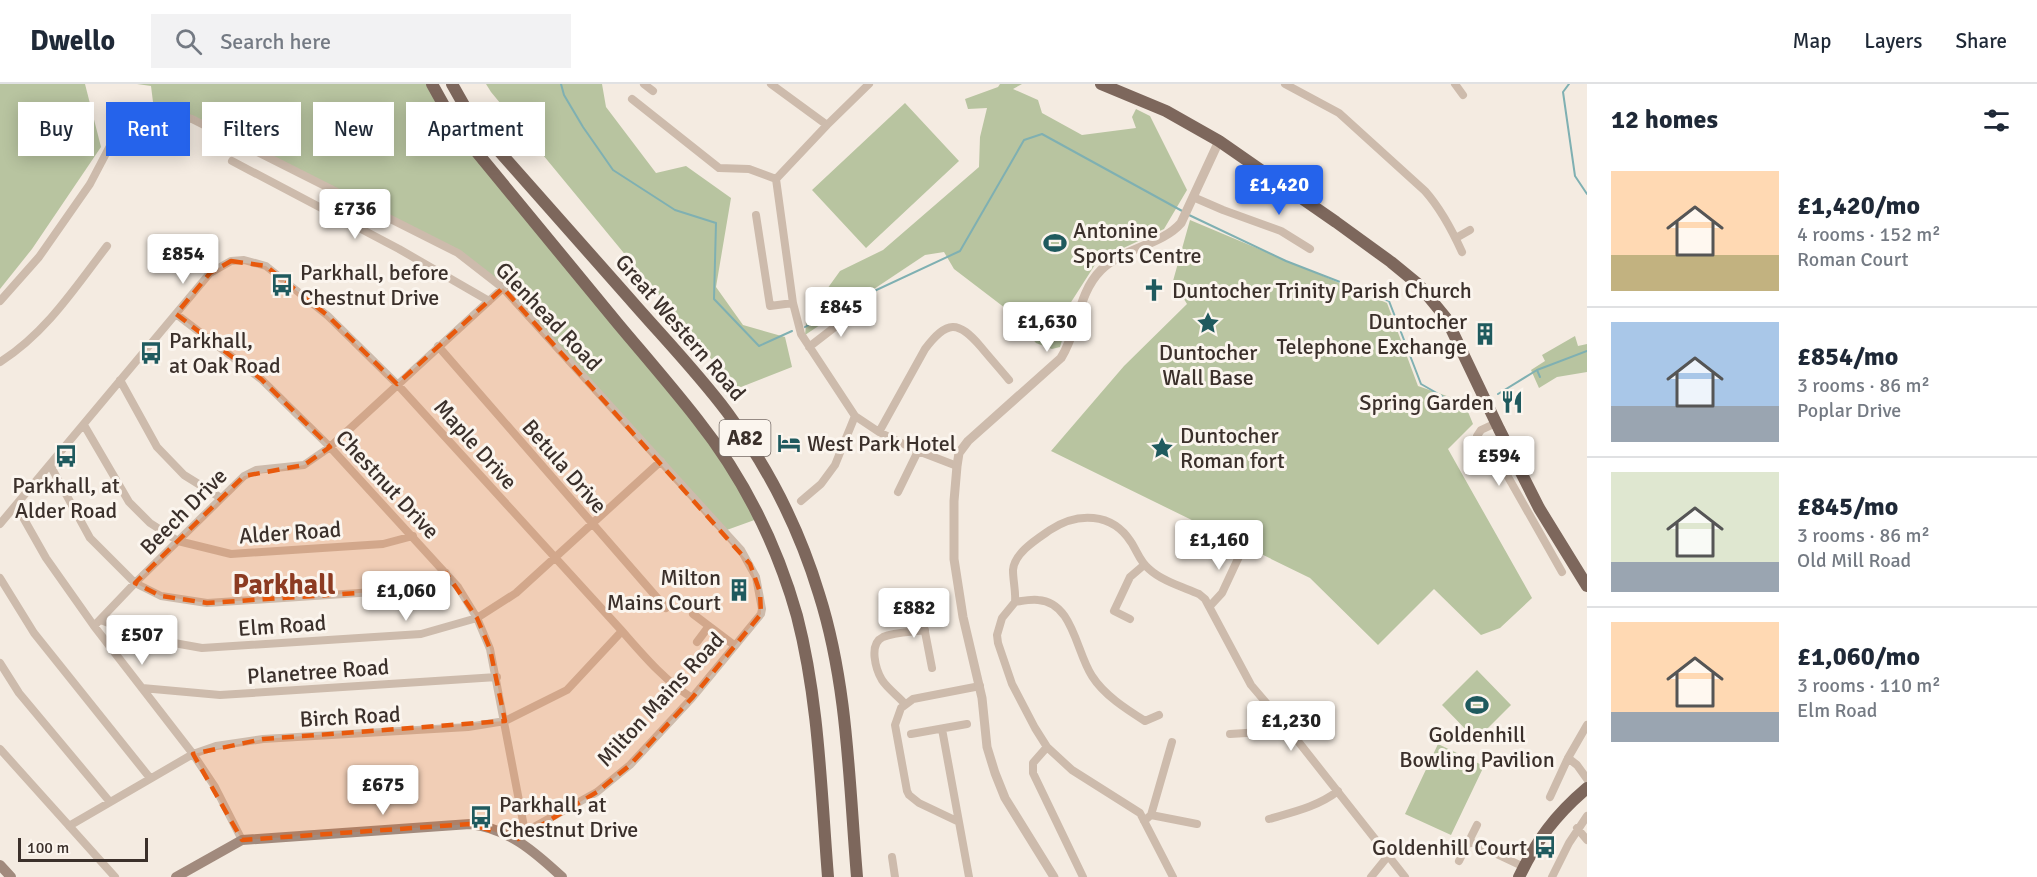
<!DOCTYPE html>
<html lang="en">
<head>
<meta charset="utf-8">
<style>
	body { margin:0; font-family:Signika,sans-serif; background:#f2f2f3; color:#1f2937; height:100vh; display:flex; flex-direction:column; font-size:22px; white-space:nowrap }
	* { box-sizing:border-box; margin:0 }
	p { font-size:20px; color:#747a83 }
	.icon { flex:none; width:33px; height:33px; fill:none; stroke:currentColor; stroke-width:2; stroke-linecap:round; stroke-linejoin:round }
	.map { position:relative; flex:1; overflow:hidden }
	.panel { display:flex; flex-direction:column; background:#fff; width:450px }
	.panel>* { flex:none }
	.banner { position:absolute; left:18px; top:18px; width:570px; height:54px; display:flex; gap:12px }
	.scale { position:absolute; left:18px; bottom:15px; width:130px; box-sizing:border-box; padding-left:6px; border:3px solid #3b302b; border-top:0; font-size:16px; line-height:21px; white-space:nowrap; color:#3b302b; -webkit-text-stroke:4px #fbf5ee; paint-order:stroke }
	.price { position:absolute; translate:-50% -51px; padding:0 14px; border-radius:6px; background:#fff; color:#222; font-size:20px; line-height:39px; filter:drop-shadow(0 2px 3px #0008) }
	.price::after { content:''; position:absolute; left:50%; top:36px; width:18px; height:14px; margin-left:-9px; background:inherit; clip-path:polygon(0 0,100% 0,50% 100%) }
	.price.current { background:#2563eb; color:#fff }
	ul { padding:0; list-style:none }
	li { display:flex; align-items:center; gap:18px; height:150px; padding:0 24px }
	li+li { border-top:2px solid #e0e1e3 }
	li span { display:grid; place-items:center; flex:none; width:168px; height:120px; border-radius:0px; color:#555 }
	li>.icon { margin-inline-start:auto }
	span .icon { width:72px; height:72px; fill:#fffc; stroke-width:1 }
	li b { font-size:26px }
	h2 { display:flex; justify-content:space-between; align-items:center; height:72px; padding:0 24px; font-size:26px }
	.tag { padding:0 21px; border-radius:0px; background:#fff; box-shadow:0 3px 15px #0003; font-size:21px; line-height:54px }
	.tag.current { background:#2563eb; color:#fff }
	header { display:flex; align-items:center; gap:36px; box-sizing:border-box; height:84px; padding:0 30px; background:#fff; border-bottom:2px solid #e0e1e3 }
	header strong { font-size:28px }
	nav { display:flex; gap:33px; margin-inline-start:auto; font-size:21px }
	.search { width:420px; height:54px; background:#f2f2f3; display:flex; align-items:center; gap:15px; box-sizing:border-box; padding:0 21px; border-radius:0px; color:#747a83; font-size:22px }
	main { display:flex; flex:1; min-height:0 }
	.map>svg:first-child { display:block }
	.green { fill:#b8c4a0 }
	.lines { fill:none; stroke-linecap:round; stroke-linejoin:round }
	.stream { stroke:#7fb0b2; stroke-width:2 }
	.minor { stroke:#cdbbac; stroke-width:8 }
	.tertiary { stroke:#cdbbac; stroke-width:9 }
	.secondary { stroke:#a18a7d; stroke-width:10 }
	.primary { stroke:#7d675c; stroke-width:12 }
	.marked { fill:#e8590c; fill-opacity:0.2; stroke:#e8590c; stroke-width:4.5; stroke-dasharray:12 8; stroke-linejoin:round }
	.labels { text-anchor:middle; stroke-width:6; stroke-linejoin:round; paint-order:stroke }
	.shield { fill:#fbf5ee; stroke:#756b66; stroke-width:1.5 }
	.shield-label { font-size:21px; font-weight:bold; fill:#3b302b }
	.poi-label { font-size:22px; fill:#3b302b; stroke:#fbf5ee; text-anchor:start }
	.street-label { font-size:22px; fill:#3b302b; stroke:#fbf5ee }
	.district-label { font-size:28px; font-weight:bold; fill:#8c3b22; stroke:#fbf5ee }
</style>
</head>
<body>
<header>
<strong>Dwello</strong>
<div class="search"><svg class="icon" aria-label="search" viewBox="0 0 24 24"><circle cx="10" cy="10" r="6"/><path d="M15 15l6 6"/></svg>Search here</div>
<nav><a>Map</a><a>Layers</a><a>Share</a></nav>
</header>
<main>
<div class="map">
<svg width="1587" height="793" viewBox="0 0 1587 793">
	<rect width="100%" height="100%" fill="#f4ebe1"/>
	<!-- green -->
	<path class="green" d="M0,0H85L101,63L32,165L0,205Z
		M137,0H432L436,8L698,336L760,434L724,447L503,204L458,169L192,35L154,26L151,2Z
		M486,0H602L606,23L656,89L686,82L731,114L716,203L743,241L785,253L792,283L736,305L491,8Z
		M1000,0H1022L1013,5L1038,16L1042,29L1082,51L1136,44L1132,33L1136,25L1150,32L1187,106L1164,145L1098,176L1066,226L1061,223L1060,227L1048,221L1038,235L1064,250L1060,263L1052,265L1036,259L1009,227L954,185L944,168L925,171L805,251L807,233L840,187L883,166L979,83L980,53L987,24L968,25L965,15L998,3Z
		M905,19L959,77L866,164L812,106Z
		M1190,136L1387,219L1418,302L1464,318L1473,340L1448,365L1532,514L1500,544L1481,551L1434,505L1378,561L1310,494L1051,367L1124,282L1187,220L1173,197Z
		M1575,252L1578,262L1587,260V288L1557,293L1539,304L1531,286L1545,277L1542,271Z
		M1477,586L1511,621L1476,656L1442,621Z
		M1438,660L1484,682L1451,751L1405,730Z"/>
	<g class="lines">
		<!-- stream -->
		<path class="stream" d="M561,0L564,11L583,43L613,86L675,126L716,139L714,215L759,262L792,247
			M1569,0L1563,8L1575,92L1587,110
			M1189,131L1286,177L1389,217L1421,300L1449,316L1469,313
			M805,243L840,223L960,167L1024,56L1042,50L1184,128
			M1537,286L1540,293
			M1498,310L1537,286L1587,267"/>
		<!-- minor -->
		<path class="minor" d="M644,0L653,7
			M771,0L827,41
			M1285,0L1339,29L1425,107C1441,125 1452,146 1462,168
			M1455,0L1463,11
			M632,15L719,84L749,85L776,95
			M232,77L399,165L489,217
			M776,95L793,219L801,250L855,332L879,348L918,367L957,382
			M776,95L827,41L869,0
			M1193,113L1223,126L1281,147L1310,165
			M756,131L770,222L793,219
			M1456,154L1470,146
			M0,217L39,173L90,100L111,60L125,43L140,30L154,26L192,35L458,169L503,204L741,466L756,493L762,525L761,530L692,614L630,681L597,708L525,748L518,755
			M176,230L261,295L330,363L458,503L477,534L490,565L525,748
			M438,262L666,524
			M809,263L858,225
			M0,278C45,250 75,204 107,162
			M120,296L157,363L184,391L221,414
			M1496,339L1481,346L1477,352L1476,358L1478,364L1503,384L1562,488
			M84,341L129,418L150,439L178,457L231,470L383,460L413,452
			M879,348L925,265C947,236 958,236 981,263C990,274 1000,285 1009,296
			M50,381L90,454L135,499L161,512L207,519L389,507L418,501L446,489
			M898,408L918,367
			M801,417L821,400L835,381L855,332
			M16,421L46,474L94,542L193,670L215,703L242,756
			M0,440L210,189L231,177L244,176L266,182L328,232L397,300L622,547C644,572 664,596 692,614
			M0,494L34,549L150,694
			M1015,518C1016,508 1013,497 1013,486C1014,469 1037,455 1050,446C1077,428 1112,428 1131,458C1137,467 1140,478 1149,485C1162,497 1183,503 1199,510L1205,515L1251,601L1286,642L1405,793
			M1015,518L1002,534L997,551L998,559L1012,600L1035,644L1047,663L1072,686L1140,729L1173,793
			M1015,518C1022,517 1031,515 1038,516C1073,518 1076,568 1092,592C1104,611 1126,625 1145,637L1159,631
			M920,522L932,584
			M1210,522L1222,509L1243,464
			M693,530L734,561
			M1130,535L1114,527L1130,493L1144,481
			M101,536L146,554L202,564L421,550L477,534L516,509L661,377
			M94,542L135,499L244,392L256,386L304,381L330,363L503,204
			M697,558L709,542
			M0,579L19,609L110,718
			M142,604L220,611L497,593
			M905,620C898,612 888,605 882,596C876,586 868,560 883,553C895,548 912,548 925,546
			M942,645L959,738
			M911,650L967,640
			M1230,650L1278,647L1286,642
			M1047,663L1033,679V689L1083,793
			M0,665L115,793
			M1568,674L1577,681L1587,695
			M1550,713L1568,674L1587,641
			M1151,731L1197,740
			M1269,735C1293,728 1317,723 1338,707
			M1144,737L1151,731L1172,658
			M69,742L193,670L216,662L263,655L468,643L505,637L567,606L622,547
			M1577,744L1587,756
			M1469,757L1477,741
			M892,773L895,793
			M1459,777L1469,757L1524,783
			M969,793L959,738L919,719L909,711L907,707L895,641L901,624L913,615L980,602
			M1371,793L1388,772
			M1552,793L1569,759L1587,732"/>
		<!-- tertiary -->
		<path class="tertiary" d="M1054,793L1005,714L995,689L987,663L982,614L963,533L954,475V417L957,382L959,369L968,357L1061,274C1079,246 1077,210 1101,186C1123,164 1162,161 1181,139L1219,57"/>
		<!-- secondary -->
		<path class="secondary" d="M0,781L11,793
			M176,793L242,756L470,740C508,744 535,768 562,793"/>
		<!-- primary -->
		<path class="primary" d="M432,0L447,27L475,66C523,124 571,182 619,241C645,272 672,303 697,335C743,393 777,461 797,532C819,617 821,706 828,793
			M452,0L465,23L491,58C537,110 583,162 629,214C662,252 697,288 727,328C768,383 799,444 819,510C848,601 849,699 857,793
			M1101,0L1166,27L1219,57L1336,138L1391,178L1419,201L1446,234L1499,345L1539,424L1587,502
			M1519,793C1537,756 1555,731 1587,704"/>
	</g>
	<!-- marked area -->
	<path class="marked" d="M231,177L266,182L328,232L397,300L503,204L750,480L760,508L761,530L692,614L630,681L597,708L518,755L470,740L242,756L193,670L263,655L505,637L490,565L477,534L446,489L389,507L207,519L161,512L135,499L244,392L304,381L330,363L261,295L176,230L210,189Z"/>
	<!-- icons -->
	<defs>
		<g id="stadium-bare" transform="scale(1.8)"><path d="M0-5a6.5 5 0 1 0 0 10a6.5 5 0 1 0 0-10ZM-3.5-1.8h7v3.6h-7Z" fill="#1f5a5e" stroke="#fbf5ee" stroke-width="2.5" paint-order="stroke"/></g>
		<g id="bus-bare" transform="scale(1.8)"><path d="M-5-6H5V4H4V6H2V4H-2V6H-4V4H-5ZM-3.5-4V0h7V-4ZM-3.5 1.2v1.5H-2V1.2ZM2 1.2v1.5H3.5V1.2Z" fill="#1f5a5e" stroke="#fbf5ee" stroke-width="2.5" paint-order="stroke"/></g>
		<g id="church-bare" transform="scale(1.8)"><path d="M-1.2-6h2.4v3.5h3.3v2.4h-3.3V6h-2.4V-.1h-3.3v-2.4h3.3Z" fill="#1f5a5e" stroke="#fbf5ee" stroke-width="2.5" paint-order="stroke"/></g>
		<g id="sight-bare" transform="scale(1.8)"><path d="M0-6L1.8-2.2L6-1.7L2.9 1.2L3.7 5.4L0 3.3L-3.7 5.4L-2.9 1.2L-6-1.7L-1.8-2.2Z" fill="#1f5a5e" stroke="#fbf5ee" stroke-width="2.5" paint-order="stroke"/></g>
		<g id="building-bare" transform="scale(1.8)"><path d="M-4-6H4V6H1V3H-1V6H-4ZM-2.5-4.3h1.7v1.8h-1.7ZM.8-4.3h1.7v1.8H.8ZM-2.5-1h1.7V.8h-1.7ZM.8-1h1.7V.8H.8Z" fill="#1f5a5e" stroke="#fbf5ee" stroke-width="2.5" paint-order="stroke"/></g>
		<g id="restaurant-bare" transform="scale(1.8)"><path d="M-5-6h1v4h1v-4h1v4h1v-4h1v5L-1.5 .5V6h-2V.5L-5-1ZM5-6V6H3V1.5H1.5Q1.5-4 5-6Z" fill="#1f5a5e" stroke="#fbf5ee" stroke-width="2.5" paint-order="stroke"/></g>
		<g id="hotel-bare" transform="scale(1.8)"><path d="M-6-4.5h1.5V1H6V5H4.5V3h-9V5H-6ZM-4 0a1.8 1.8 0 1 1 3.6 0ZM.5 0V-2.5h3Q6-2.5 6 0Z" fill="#1f5a5e" stroke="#fbf5ee" stroke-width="2.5" paint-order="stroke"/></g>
	</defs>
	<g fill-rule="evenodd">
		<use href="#stadium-bare" x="1055" y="159"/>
		<use href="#bus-bare" x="282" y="201"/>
		<use href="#church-bare" x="1154" y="206"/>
		<use href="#sight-bare" x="1208" y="239"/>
		<use href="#building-bare" x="1485" y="250"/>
		<use href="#bus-bare" x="151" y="269"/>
		<use href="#restaurant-bare" x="1512" y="318"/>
		<use href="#hotel-bare" x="789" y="359"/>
		<use href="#sight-bare" x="1162" y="364"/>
		<use href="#bus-bare" x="66" y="372"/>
		<use href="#building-bare" x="739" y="506"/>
		<use href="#stadium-bare" x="1477" y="621"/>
		<use href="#bus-bare" x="481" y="733"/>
		<use href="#bus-bare" x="1545" y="763"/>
	</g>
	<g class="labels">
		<!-- shield labels -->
		<rect class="shield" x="719.5" y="336" width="51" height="36" rx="4.5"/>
		<g class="shield-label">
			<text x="745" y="361">A82</text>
		</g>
		<!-- poi labels -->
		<g class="poi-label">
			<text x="1073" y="154">Antonine<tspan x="1073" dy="25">Sports Centre</tspan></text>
			<text x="300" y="196">Parkhall, before<tspan x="300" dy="25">Chestnut Drive</tspan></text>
			<text x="1172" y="214">Duntocher Trinity Parish Church</text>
			<text x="1467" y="245" text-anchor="end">Duntocher<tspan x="1467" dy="25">Telephone Exchange</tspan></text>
			<text x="169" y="264">Parkhall,<tspan x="169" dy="25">at Oak Road</tspan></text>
			<text x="1208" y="276" text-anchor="middle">Duntocher<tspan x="1208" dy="25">Wall Base</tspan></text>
			<text x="1494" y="326" text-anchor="end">Spring Garden</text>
			<text x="1180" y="359">Duntocher<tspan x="1180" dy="25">Roman fort</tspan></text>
			<text x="807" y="367">West Park Hotel</text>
			<text x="66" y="409" text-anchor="middle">Parkhall, at<tspan x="66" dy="25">Alder Road</tspan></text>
			<text x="721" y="501" text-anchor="end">Milton<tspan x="721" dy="25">Mains Court</tspan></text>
			<text x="1477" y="658" text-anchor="middle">Goldenhill<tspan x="1477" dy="25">Bowling Pavilion</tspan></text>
			<text x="499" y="728">Parkhall, at<tspan x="499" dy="25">Chestnut Drive</tspan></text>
			<text x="1527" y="771" text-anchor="end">Goldenhill Court</text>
		</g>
		<!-- street labels -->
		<g class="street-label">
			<text transform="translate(549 232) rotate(46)" y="8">Glenhead Road</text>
			<text transform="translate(681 243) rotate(49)" y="8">Great Western Road</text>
			<text transform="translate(476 360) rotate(48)" y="8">Maple Drive</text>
			<text transform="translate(565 382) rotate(49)" y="8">Betula Drive</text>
			<text transform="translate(388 400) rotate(47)" y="8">Chestnut Drive</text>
			<text transform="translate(183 427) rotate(-45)" y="8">Beech Drive</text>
			<text transform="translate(290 448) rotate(-4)" y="8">Alder Road</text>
			<text transform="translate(282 541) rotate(-4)" y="8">Elm Road</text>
			<text transform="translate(318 587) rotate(-4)" y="8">Planetree Road</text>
			<text transform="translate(660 615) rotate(-47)" y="8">Milton Mains Road</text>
			<text transform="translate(350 632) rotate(-3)" y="8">Birch Road</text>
		</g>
		<!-- district labels -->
		<g class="district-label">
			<text x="284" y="510">Parkhall</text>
		</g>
	</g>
</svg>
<div class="scale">100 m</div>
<b class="price current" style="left:1279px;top:132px">£1,420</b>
<b class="price" style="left:355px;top:156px">£736</b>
<b class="price" style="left:183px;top:201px">£854</b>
<b class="price" style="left:841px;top:254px">£845</b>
<b class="price" style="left:1047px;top:269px">£1,630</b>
<b class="price" style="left:1499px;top:403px">£594</b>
<b class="price" style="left:1219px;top:487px">£1,160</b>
<b class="price" style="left:406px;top:538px">£1,060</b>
<b class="price" style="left:914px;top:555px">£882</b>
<b class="price" style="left:142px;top:582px">£507</b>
<b class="price" style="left:1291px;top:668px">£1,230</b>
<b class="price" style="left:383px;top:732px">£675</b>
<div class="banner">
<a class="tag">Buy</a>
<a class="tag current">Rent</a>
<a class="tag">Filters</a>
<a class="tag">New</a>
<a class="tag">Apartment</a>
</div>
</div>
<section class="panel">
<h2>12 homes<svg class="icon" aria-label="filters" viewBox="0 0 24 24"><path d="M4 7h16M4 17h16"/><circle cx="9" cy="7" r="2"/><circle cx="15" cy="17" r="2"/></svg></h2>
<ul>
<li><span style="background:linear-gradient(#ffd9b3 70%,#c2b280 0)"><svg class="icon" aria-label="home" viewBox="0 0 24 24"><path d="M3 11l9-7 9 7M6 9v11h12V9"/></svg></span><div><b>£1,420/mo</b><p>4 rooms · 152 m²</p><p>Roman Court</p></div></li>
<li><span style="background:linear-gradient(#a9c7e8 70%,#9aa5b1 0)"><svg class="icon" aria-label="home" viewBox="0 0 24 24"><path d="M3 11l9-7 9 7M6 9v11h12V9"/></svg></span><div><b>£854/mo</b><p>3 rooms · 86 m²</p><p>Poplar Drive</p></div></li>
<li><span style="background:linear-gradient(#dfe7d0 75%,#9aa5b1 0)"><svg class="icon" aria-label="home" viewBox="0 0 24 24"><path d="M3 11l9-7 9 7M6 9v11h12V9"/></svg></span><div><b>£845/mo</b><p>3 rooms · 86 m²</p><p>Old Mill Road</p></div></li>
<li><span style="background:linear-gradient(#ffd9b3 75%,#9aa5b1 0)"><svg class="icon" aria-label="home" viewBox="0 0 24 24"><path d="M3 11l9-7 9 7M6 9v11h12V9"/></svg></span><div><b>£1,060/mo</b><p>3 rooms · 110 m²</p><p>Elm Road</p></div></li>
</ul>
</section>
</main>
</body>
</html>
